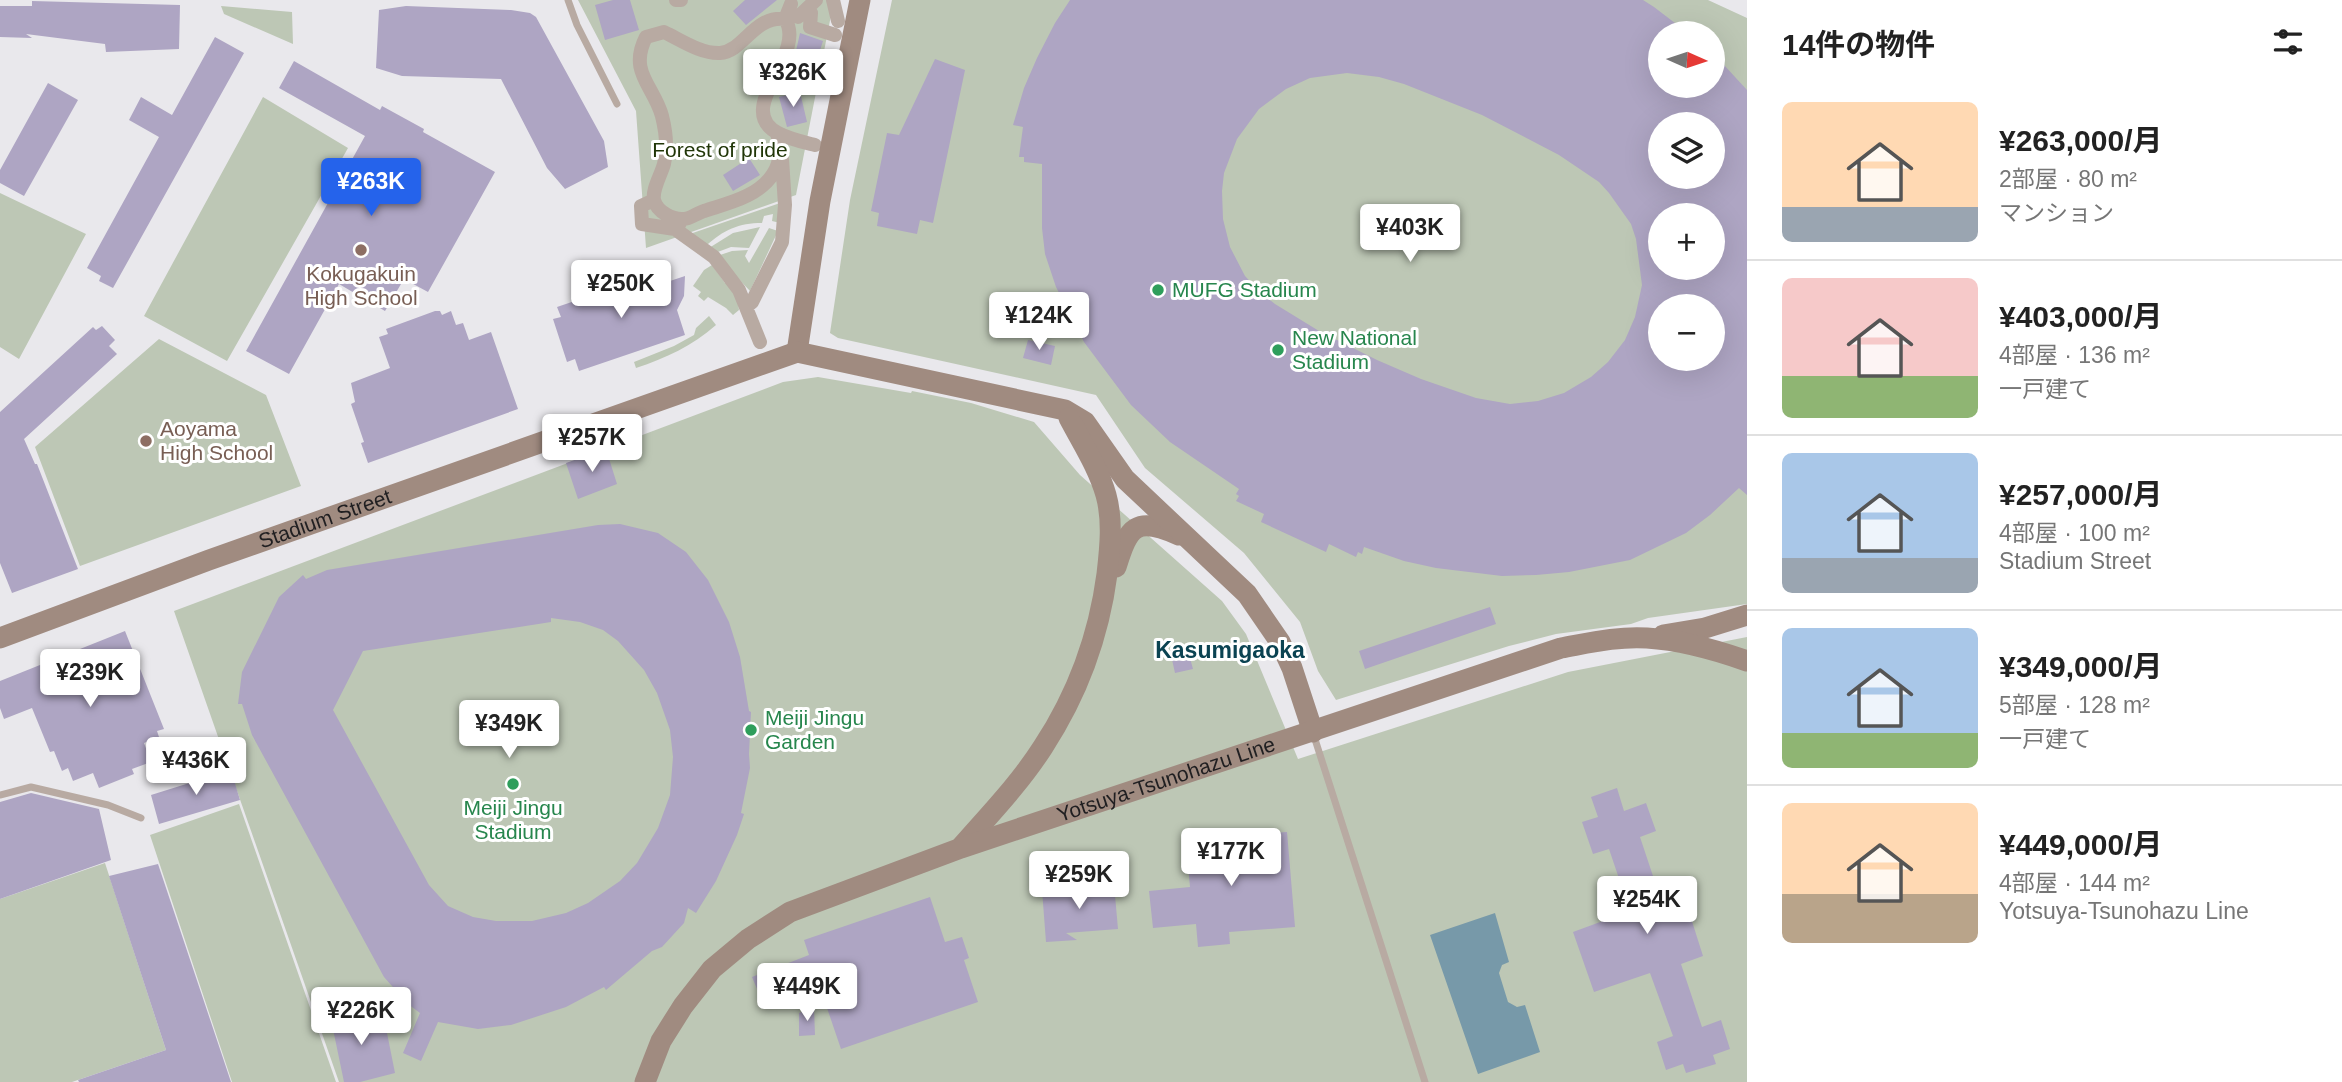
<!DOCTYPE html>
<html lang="ja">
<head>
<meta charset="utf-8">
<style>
	body { margin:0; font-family:Helvetica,"Noto Sans JP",sans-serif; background:#f6f6f6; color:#222; height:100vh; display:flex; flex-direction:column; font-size:26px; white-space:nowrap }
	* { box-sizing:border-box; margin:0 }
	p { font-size:23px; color:#767676 }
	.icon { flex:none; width:38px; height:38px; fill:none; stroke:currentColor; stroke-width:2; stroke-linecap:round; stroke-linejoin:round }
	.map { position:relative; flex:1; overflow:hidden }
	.sheet { display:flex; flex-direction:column; background:#fff; width:595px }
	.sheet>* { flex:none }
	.needle { width:46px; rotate:93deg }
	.fabs { position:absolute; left:1648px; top:21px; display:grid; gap:14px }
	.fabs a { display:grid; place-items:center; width:77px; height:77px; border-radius:50%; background:#fff; box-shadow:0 7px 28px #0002; font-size:35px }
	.price { position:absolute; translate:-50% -60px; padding:0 16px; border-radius:7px; background:#fff; color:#222; font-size:23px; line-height:46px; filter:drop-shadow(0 2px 4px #0008) }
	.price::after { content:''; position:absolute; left:50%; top:42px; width:21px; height:16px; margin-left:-10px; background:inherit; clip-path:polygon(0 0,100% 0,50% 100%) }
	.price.selected { background:#2563eb; color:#fff }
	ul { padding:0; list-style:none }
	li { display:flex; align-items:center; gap:21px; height:175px; padding:0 35px }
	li+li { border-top:2px solid #e0e0e0 }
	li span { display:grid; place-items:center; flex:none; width:196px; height:140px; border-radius:10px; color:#555 }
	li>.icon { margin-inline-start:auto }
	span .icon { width:84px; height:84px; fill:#fffc; stroke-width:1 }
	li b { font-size:30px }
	h2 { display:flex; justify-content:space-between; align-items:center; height:84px; padding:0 35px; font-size:30px }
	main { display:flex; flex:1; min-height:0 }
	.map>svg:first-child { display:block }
	.green { fill:#bdc7b5; fill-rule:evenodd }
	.water { fill:#7799a9 }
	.building { fill:#aea5c3; fill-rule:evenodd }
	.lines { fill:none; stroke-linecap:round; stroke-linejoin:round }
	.lane { stroke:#b8aaa2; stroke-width:7 }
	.street { stroke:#b8aaa2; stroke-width:14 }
	.secondary { stroke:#a08b80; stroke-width:21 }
	.education-dot { fill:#8d6e63; stroke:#fff; stroke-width:2.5 }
	.leisure-dot { fill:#2e9e5b; stroke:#fff; stroke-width:2.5 }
	.labels { text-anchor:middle; stroke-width:6; stroke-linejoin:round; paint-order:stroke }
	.park-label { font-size:21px; fill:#213608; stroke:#fff }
	.education-label { font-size:21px; fill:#785e54; stroke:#fff }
	.leisure-label { font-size:21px; fill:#27864d; stroke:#fff; text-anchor:start }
	.street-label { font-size:21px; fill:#201f21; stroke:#fff }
	.neighbourhood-label { font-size:23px; font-weight:bold; fill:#0b4352; stroke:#fff }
</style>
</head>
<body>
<main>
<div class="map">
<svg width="1747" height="1082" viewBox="0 0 1747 1082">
	<rect width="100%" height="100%" fill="#e9e8ec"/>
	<!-- green -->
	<path class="green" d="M578,0H834L796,195L646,248L636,111Z
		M892,0H1708L1747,18V604L1648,618L1631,624L1556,634L1509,646L1336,700L1318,671L1300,622L1244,553L1145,468L1096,395L838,338L830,333L850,200ZM1661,33H1713V86H1661ZM1661,124H1713V177H1661ZM1661,215H1713V268H1661ZM1661,306H1713V359H1661Z
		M221,6L292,12L293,44L224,14Z
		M263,97L348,148L227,361L144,316Z
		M0,193L86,234L19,359L0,347Z
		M783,202L780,223L772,221L773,214L764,216L762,223C739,223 723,230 706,246L684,236Z
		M760,227L749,248L731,247L715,253L709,248L733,233Z
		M769,228L778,231L750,291L717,256L732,251L748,250L745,256L749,263Z
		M712,265L725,283L728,279L738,302L739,310L733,315L726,308L708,297L704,301L698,296L701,292L693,286L704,270Z
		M709,316L716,325C692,346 666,358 636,368L634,362L674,346L694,335L696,328Z
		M159,339L266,395L301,486L80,566L35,447Z
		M818,377L911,393L912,391L971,403L1034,422L1080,475L1222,601L1246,634L1298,759L1568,672L1747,637V1082H339L174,611L783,382Z
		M239,804L336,1082H232L150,835Z
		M105,863L166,1050L72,1082H0V899Z"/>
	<!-- water -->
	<path class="water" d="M1495,913L1509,962L1502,965L1499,973L1508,1002L1517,1007L1525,1005L1540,1052L1478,1074L1430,935Z"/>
	<!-- building -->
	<path class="building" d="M613,0H630L639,30L605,40L595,5Z
		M745,0H777L746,25L733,11Z
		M1070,0H1643L1654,7L1688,33H1661V86H1713V53L1747,90V495L1739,488L1710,515L1686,533L1630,560L1569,572L1536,575L1502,576L1436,568L1404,561L1364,547L1362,554L1358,552L1356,557L1329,544L1326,552L1261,522L1264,514L1236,501L1239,496L1236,494L1239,489L1170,442L1131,405L1084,342L1056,287L1045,254L1042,228V164L1024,162V157H1019L1023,127L1013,125L1024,88L1037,58L1055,23ZM1347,73L1379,77L1404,84L1482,115L1559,155L1599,182L1609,193L1631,224L1636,239L1642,285L1635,317L1625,340L1608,362L1591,377L1564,393L1538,401L1510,404L1476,398L1421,379L1377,360L1319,331L1275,304L1261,293L1245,276L1230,247L1223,219L1222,191L1224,173L1237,139L1259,109L1286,89L1310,78ZM1661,124H1713V177H1661ZM1661,215H1713V268H1661ZM1661,306H1713V359H1661Z
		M32,1L180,5L179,49L106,52L105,44L26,34L32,38L0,37V6H32Z
		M406,6L511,10L530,13L536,17L604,141L608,167L565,189L547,168L501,79L402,76L376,68L379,10Z
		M800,33L823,41L809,84L786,76L796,51Z
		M215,37L244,53L113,288L99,281L101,276L87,268L159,137L129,120L141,97L172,115Z
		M935,59L965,70L933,223L920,220L917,234L877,226L879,213L871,211L887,133L899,135Z
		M294,61L380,110L382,106L424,129L423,132L495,172L428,292L404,279L385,311L339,284L289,374L246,351L365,136L279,88Z
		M48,83L78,100L24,196L0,183V170Z
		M800,92L807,122L787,127L779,97Z
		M749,158L760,175L733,191L723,175Z
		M663,271L667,282L685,276L684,296L677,310L685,335L579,371L575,359L567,362L553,319L561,317L557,307Z
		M435,311H440L442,315L451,311L456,325L463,323L469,340L491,332L518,409L368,463L361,443L364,442L351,404L355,402L351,383L390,368L379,337L388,334L386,329Z
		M102,326L115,340L109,346L117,354L24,439L35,464H37L78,569L12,593L0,563V412L93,327L96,330Z
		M1028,340L1055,346L1051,365L1023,358Z
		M606,449L617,484L578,499L566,463Z
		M620,524L658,533L686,552L708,580L729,622L740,657L749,711L751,712L749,754L750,768L741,813L744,814L737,835L716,881L696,913L688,908L684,923L662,947L652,951L606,990L604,987L566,1007L511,1025L478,1029L438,1022L421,1061L403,1053L420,1013L408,1004L384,977L252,735L242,704H238L242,672L279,597L303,575L306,579L327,570L598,525ZM551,618L580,622L603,630L618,641L644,670L657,693L670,730L673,757L670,795L658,828L637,863L620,881L588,903L566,913L532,921H496L473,917L448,906L429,885L333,710L363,651L551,622Z
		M1490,607L1496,624L1365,669L1359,651Z
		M125,631L164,729L157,731L159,737L144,743L151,762L132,769L134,774L99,788L93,773L73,781L68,768L62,771L54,751L50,752L32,708L4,719L0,708V681Z
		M1188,651L1193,669L1175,673L1171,655Z
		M231,770L240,800L159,824L151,795Z
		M1617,788L1624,811L1646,803L1656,831L1640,837L1661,900L1683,893L1703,956L1681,964L1702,1027L1721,1020L1730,1049L1713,1055L1716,1064L1686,1073L1683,1064L1666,1070L1657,1042L1673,1036L1650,973L1594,992L1573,932L1630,911L1609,849L1593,854L1582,822L1598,817L1591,797Z
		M31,793L99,809L111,860L0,899V802Z
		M1272,830V833L1287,832L1295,927L1229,932L1230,944L1198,947L1196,924L1153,928L1149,891L1190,887L1187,854L1192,853L1190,840L1209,838V836Z
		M158,864L231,1082H79L78,1080L166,1050L109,876Z
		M1114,884L1118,929L1066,933L1077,940L1046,942L1042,890Z
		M930,897L945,942L962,937L969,958L964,960L978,1002L841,1049L812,964L813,976L760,996L752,977L809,955L804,940Z
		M814,1007L815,1035L799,1036V1013Z
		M335,1012L338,1020L372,1012L375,1025L385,1023L395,1073L360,1082H344L333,1029L325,1031L320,1016Z"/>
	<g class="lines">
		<!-- lane -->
		<path class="lane" d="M568,0L577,25L617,104
			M1313,733L1425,1082
			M0,795L31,787L108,805L141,818"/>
		<!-- street -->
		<path class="street" d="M676,0H681
			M833,0L838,21
			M804,12L811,13L810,27L835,35
			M798,17L816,0
			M785,19L791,4
			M777,133C780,146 782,161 773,174C758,197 728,203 704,211C697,213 690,219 684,219C673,220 657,212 654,200C652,189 661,175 664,164C668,148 666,132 662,116C654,86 628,72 646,37L664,32C681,40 701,54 720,53C743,52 754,15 785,19C808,54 732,109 778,133C789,139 803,142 815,145
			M654,200L641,206L642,224L675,229L680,223
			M675,229L714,257L739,290L760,342
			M746,307L752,302L782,242L785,205L782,159"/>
		<!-- secondary -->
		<g class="secondary">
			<path d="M797,352L820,201L860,0"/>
			<path d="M1116,567C1129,526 1135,516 1179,535"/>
			<path d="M1663,635L1705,628L1747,615"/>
			<path id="s1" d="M0,638L209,560L797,352L1065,410L1085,422L1125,479L1247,594L1280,642L1292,668L1313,732"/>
			<path d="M962,846C990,814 1020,783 1043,747C1077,695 1099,635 1107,574C1110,548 1113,520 1106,495C1098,467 1082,443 1069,418"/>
			<path id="s2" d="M645,1082L661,1041L683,1006L712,969L748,939L790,912L961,848L1561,648C1589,643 1618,636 1647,638C1680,640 1716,650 1747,661"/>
		</g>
	</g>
	<!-- markers -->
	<g class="education-dot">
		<circle cx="361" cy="250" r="7"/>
		<circle cx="146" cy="441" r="7"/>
	</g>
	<g class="leisure-dot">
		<circle cx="1158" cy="290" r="7"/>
		<circle cx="1278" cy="350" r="7"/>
		<circle cx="751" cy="730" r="7"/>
		<circle cx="513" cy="784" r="7"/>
	</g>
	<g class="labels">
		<!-- park labels -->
		<g class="park-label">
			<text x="720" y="157">Forest of pride</text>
		</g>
		<!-- education labels -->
		<g class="education-label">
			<text x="361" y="281">Kokugakuin<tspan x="361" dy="24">High School</tspan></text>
			<text x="160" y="436" text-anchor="start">Aoyama<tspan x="160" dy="24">High School</tspan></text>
		</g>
		<!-- leisure labels -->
		<g class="leisure-label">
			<text x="1172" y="297">MUFG Stadium</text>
			<text x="1292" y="345">New National<tspan x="1292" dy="24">Stadium</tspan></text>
			<text x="765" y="725">Meiji Jingu<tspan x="765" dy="24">Garden</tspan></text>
			<text x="513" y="815" text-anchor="middle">Meiji Jingu<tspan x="513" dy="24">Stadium</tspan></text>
		</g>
		<!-- street labels -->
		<g class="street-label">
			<text dy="7" stroke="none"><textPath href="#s1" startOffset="346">Stadium Street</textPath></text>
			<text dy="7" stroke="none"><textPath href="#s2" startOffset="628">Yotsuya-Tsunohazu Line</textPath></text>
		</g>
		<!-- neighbourhood labels -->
		<g class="neighbourhood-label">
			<text x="1230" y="658">Kasumigaoka</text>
		</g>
	</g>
</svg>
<div class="fabs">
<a><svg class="needle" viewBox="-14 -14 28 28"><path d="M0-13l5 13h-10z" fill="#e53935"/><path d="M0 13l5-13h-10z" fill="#767676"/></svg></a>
<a><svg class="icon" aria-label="layers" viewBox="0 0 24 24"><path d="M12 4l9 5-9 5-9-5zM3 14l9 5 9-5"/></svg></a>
<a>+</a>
<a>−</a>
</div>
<b class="price" style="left:793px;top:109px">¥326K</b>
<b class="price selected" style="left:371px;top:218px">¥263K</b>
<b class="price" style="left:1410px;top:264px">¥403K</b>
<b class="price" style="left:621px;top:320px">¥250K</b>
<b class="price" style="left:1039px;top:352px">¥124K</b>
<b class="price" style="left:592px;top:474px">¥257K</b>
<b class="price" style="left:90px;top:709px">¥239K</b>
<b class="price" style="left:509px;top:760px">¥349K</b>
<b class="price" style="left:196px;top:797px">¥436K</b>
<b class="price" style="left:1231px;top:888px">¥177K</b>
<b class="price" style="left:1079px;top:911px">¥259K</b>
<b class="price" style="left:1647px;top:936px">¥254K</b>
<b class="price" style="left:807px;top:1023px">¥449K</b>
<b class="price" style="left:361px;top:1047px">¥226K</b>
</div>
<section class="sheet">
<h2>14件の物件<svg class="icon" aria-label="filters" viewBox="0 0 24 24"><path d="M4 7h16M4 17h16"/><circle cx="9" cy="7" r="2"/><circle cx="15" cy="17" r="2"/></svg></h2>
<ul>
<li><span style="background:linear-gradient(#ffd9b3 75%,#9aa5b1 0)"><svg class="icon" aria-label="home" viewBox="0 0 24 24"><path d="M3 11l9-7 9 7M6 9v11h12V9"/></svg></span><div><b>¥263,000/月</b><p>2部屋 · 80 m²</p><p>マンション</p></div></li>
<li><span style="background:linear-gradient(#f6c9c9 70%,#8fb573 0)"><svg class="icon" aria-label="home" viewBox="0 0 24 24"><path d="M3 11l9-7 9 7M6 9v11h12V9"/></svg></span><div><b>¥403,000/月</b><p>4部屋 · 136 m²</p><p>一戸建て</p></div></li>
<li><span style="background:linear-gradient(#a9c7e8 75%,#9aa5b1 0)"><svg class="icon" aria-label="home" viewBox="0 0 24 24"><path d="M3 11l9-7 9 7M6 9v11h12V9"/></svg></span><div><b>¥257,000/月</b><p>4部屋 · 100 m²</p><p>Stadium Street</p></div></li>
<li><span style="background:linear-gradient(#a9c7e8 75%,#8fb573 0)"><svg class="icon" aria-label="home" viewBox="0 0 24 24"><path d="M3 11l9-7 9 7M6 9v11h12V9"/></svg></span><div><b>¥349,000/月</b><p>5部屋 · 128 m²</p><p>一戸建て</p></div></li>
<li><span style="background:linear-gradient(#ffd9b3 65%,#b9a48a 0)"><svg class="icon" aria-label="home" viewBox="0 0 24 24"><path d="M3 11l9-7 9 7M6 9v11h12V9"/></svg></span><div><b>¥449,000/月</b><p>4部屋 · 144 m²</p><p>Yotsuya-Tsunohazu Line</p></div></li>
</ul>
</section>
</main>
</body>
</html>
